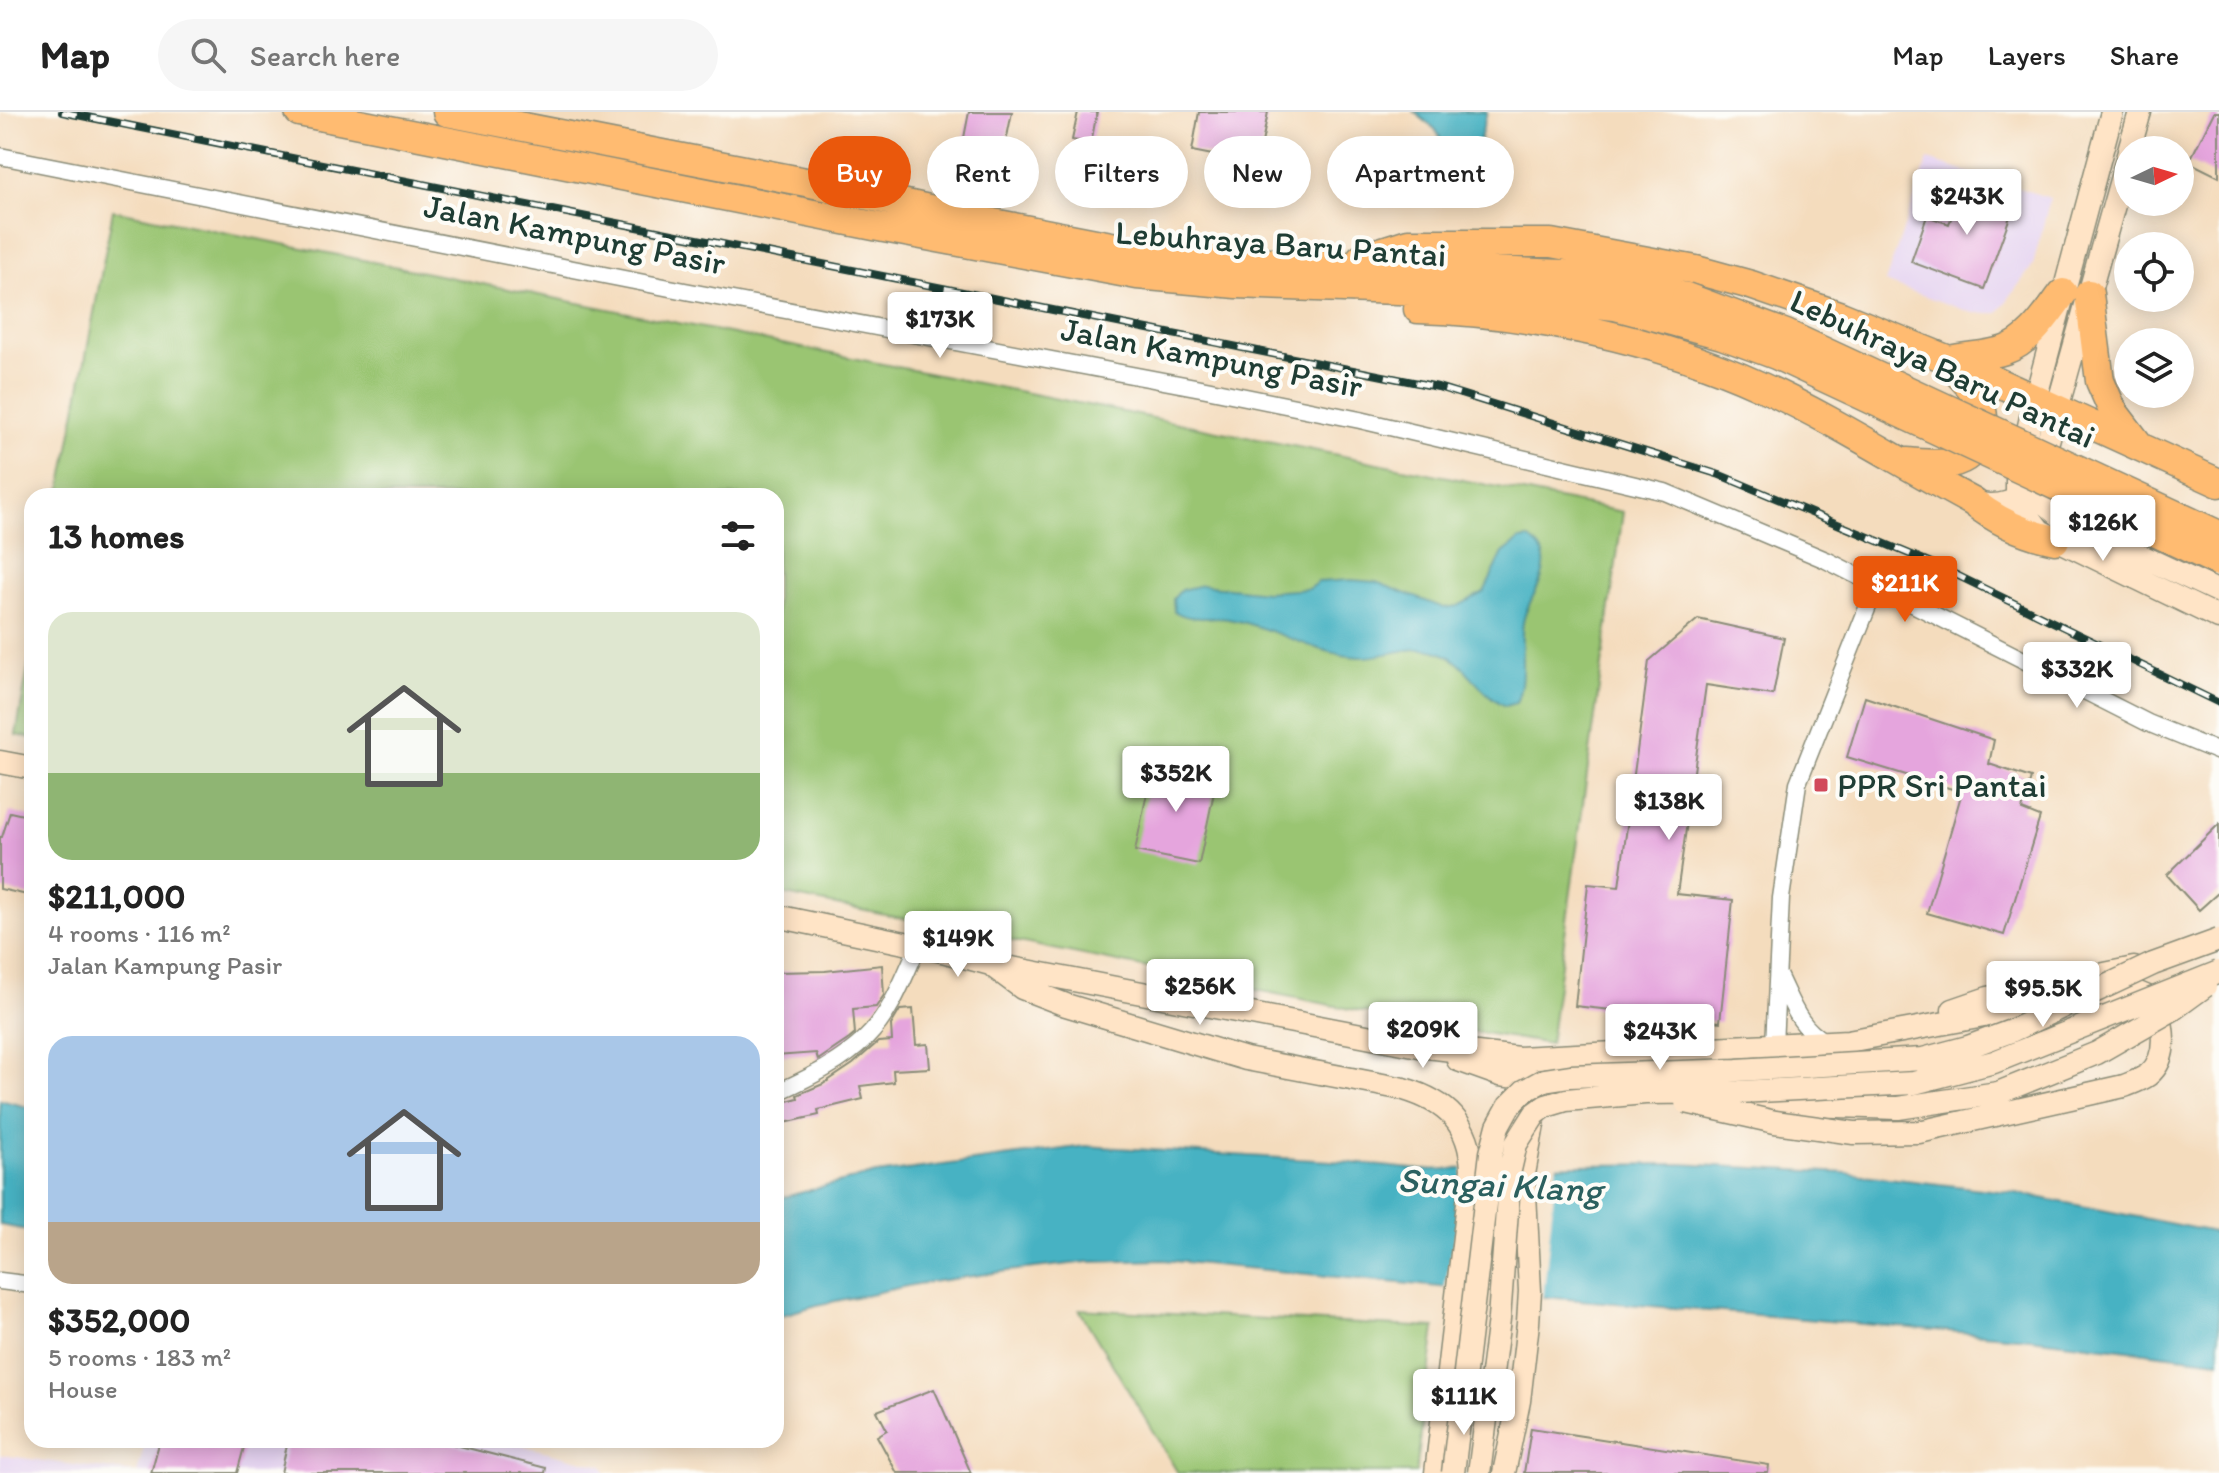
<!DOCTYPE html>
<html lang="en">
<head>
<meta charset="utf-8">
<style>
	body { margin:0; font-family:Itim,sans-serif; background:#f6f6f6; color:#222; height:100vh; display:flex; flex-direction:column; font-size:30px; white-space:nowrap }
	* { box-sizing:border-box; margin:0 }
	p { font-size:26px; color:#767676 }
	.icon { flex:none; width:44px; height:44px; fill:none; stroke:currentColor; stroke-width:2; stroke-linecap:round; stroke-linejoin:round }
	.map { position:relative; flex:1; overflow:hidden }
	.details { position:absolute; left:24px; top:376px; width:760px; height:960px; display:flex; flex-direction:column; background:#fff; border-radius:24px; box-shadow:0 4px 20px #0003 }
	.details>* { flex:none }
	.guide { position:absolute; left:808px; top:24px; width:760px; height:72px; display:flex; gap:16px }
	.needle { width:52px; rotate:85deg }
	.tools { position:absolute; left:2114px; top:24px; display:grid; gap:16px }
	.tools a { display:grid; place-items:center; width:80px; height:80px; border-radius:50%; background:#fff; box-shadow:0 4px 20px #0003; font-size:40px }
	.price { position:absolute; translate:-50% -68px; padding:0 18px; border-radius:8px; background:#fff; color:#222; font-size:26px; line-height:52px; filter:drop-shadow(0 2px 4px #0008) }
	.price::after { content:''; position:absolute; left:50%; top:48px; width:24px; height:18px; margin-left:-12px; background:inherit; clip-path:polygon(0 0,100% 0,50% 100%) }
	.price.current { background:#ea580c; color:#fff }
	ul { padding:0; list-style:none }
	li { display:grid; align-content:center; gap:16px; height:424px; padding:0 24px }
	li span { display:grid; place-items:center; height:248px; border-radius:24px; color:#555 }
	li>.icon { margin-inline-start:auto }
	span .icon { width:144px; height:144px; fill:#fffc; stroke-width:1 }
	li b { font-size:34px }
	h2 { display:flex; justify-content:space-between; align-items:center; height:96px; padding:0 24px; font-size:34px }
	.chip { padding:0 28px; border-radius:36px; background:#fff; box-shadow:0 4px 20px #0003; font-size:28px; line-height:72px }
	.chip.current { background:#ea580c; color:#fff }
	header { display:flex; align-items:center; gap:48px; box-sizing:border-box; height:112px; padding:0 40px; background:#fff; border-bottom:2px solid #e0e0e0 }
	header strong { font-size:38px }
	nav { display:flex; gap:44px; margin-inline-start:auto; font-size:28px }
	.search { width:560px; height:72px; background:#f6f6f6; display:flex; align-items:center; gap:20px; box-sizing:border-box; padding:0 28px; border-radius:44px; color:#767676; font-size:30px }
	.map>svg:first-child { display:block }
	.built { fill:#e5d3f1 }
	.green { fill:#9ac572; stroke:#5c8153; stroke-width:2 }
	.water { fill:#46b2c3; stroke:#32787c; stroke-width:2 }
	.pier { fill:#f4dcbd }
	.building { fill:#e5a5dd }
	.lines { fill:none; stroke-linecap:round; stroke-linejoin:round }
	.street-casing { stroke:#8a8c78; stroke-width:19 }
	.secondary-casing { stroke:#8a8c78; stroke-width:25 }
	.highway-casing { stroke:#8a8c78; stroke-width:31 }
	.street { stroke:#fff; stroke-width:16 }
	.secondary { stroke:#ffe4c6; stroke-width:22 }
	.highway { stroke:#ffbb71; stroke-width:28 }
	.rail-casing { stroke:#1f3d34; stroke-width:8 }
	.rail { stroke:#fdfcf7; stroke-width:5; stroke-dasharray:15; stroke-linecap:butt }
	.secondary-bridge-casing { stroke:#8a8c78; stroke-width:25; stroke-linecap:butt }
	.highway-bridge-casing { stroke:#8a8c78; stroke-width:31; stroke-linecap:butt }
	.secondary-bridge { stroke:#ffe4c6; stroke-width:22 }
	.highway-bridge { stroke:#ffbb71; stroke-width:28 }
	.poi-dot { fill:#d1495b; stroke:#fdfcf7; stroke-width:3 }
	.labels { text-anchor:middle; stroke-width:8; stroke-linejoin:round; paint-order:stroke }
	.street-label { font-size:34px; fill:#1f3d34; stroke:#fdfcf7 }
	.poi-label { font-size:34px; fill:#1f3d34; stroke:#fdfcf7; text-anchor:start }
	.water-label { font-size:36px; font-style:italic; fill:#2b605f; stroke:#fdfcf7 }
</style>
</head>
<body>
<header>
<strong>Map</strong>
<div class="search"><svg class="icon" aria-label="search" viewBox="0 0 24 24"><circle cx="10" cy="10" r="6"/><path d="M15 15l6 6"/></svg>Search here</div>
<nav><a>Map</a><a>Layers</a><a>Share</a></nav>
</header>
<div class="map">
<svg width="2219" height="1361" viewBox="0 0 2219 1361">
	<rect width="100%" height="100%" fill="#fdfcf7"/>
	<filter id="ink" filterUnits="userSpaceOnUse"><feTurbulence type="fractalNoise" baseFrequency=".0125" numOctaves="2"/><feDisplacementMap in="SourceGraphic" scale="16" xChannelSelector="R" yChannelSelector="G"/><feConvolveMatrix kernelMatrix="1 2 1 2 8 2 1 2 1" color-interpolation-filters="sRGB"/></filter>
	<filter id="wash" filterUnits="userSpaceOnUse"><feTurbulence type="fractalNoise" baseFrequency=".006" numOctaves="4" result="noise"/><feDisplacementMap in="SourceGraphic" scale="32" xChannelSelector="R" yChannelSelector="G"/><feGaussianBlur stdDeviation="1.8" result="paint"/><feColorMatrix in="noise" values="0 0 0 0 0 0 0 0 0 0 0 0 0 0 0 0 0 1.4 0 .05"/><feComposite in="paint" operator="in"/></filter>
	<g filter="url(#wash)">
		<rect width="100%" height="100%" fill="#f4dcbd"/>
		<!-- built -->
		<path class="built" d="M1928,48L2050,86L2033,153L1998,201H1973L1885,170Z
			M146,1328H501L603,1354L606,1361H137Z
			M0,1343L136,1361H0Z"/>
		<!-- green -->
		<path class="green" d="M113,98L1623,400L1550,932L1400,907L776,781V384H60Z
			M32,535V626L16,623Z
			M1079,1197L1435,1216L1416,1361H1178Z"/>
		<!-- water -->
		<path class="water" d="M1414,0H1487L1480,27L1471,36L1456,38L1446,35L1435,17Z
			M1530,427C1537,432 1543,438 1544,447C1547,469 1526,489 1523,511C1519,538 1527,564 1516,591L1505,594C1479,582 1467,549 1439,540C1413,531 1385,546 1359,545C1317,543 1271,514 1228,507C1209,504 1191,510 1174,499L1173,487L1181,478L1202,473L1266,480L1308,477L1318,470L1351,468L1376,470L1444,496L1458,494L1484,480L1503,441L1520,428Z
			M0,988L32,996V1119L0,1113Z
			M1085,1034L1332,1049L1422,1058L1575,1053L1680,1052L1846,1061L2016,1081L2219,1121V1249L2030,1226L1532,1184L1163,1148L1088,1150L1008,1159L917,1172L817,1193L776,1205V1087L869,1063Z"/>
		<!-- pier -->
		<path class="pier" d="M1557,1049L1543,1189L1444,1179L1460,1099L1463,1053Z"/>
		<g id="blocks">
			<!-- building -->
			<path class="building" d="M969,0H1012L1003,45L962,36Z
				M1078,0H1097L1091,31L1072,28Z
				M1199,0H1268L1258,52L1192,39Z
				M2214,0H2219V65L2189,50Z
				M1977,70L2017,85L1984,177L1911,150L1927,104L1949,112L1957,90L1968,94Z
				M1698,507L1784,526L1773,583L1706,573L1677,782L1733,788L1720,910L1575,894L1588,772L1619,775L1649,549Z
				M1865,585L1994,628L1989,652L2031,666L2022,698L2040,705L2004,823L1927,801L1962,680L1847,645Z
				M1153,652L1217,666L1199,752L1135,739Z
				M10,700L32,705V784L0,777V725H2Z
				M2219,712V780L2199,798L2167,763Z
				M882,853L884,883L876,895L853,897L855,922L849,927L818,948L816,941L776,944V860L825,859Z
				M913,897L916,933L928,932L930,956L893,958L894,970L860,974L863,987L818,998L819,1003L776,1013V992L798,986L797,983L823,972L853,952L878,930L892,929L891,913L900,898Z
				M934,1277L943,1297L971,1361H897L877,1324L887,1318L877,1299Z
				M1531,1316L1769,1353L1768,1361H1524Z
				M160,1328H246L237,1361H151Z
				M288,1328H436L546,1356L545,1361H281Z"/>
		</g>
	</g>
	<g filter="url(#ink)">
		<use href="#blocks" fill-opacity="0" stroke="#8a8c78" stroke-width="2"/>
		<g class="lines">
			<!-- street casing -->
			<g class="street-casing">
				<path id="street" d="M0,44L685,179L1206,277L1360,308L1665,380L1826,448L2148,611L2219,640
					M1778,863C1791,889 1799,917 1826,930
					M1759,964L1774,933L1781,786L1798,671L1876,474
					M776,981C808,966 841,951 866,926C891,902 904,865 918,834
					M0,1169L32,1173"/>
			</g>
			<!-- secondary casing -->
			<g class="secondary-casing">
				<path id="secondary" d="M2112,0L2035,288L2017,366V380L2025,399L2040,419L2219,506
					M2129,38L2140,0
					M2036,372L2043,389L2066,409L2219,480
					M1974,391C2000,397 2017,390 2036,372L2128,43
					M0,650L32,656
					M776,804L938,838L990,852L1419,934L1518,946L1848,929L2114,880L2138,881L2155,888C2163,911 2170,945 2148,963C2141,968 2132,971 2124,974
					M995,856L1022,876L1066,893L1246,947L1404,977C1447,990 1470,1012 1472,1057L1436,1361
					M1953,898L1988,886L2134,856
					M1458,948L1500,963L1620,978
					M1713,990L1898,996
					M1504,1361L1519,1289L1528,1211L1530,1179L1524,1062L1534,1007"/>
			</g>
			<!-- highway casing -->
			<g class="highway-casing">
				<path id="highway" d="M299,0L884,116L1137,163L1236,172L1506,182L1615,194L1679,211
					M447,0L811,71L983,109L1142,140L1245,149L1563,162L1619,169L1686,185
					M1361,146L1408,131H1551L1696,158L1751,173L1841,204L1949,248L2219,371
					M2089,182L2100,269L2113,299L2139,333
					M1418,197C1528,200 1660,228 1760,274C1833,307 1902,352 1973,390C1997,409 2025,422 2055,428
					M1949,248C1967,244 1987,244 2005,238C2031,229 2047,202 2063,181
					M1907,350C1921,351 1936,353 1951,351C1982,345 1990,312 1978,287C1972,273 1959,265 1951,252"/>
			</g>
			<!-- street -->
			<use href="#street" class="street"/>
			<!-- secondary -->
			<use href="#secondary" class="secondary"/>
			<!-- highway -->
			<use href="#highway" class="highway"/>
			<!-- rail casing -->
			<g class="rail-casing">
				<path id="rail" d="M62,0L1438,275L1720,363L1936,453L2219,591"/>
			</g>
			<!-- rail -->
			<use href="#rail" class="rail"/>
			<!-- secondary-bridge casing -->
			<g class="secondary-bridge-casing">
				<path id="secondary-bridge" d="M1686,990L1775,1010L1854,1021L1919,1020L2124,974
					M1898,996L1998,981L2097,941L2172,898L2205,874
					M1453,1361L1491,1041L1498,1014L1509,994L1524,979L1544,968L1570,964L1737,958L1923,947L1968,935L2011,919L2153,852L2219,828
					M1479,1361L1499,1207L1510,1058L1516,1032L1535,1002L1546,994L1566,988L1645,981L1739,980L1914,971L1994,950L2219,860"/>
			</g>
			<!-- highway-bridge casing -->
			<g class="highway-bridge-casing">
				<path id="highway-bridge" d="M1686,185L1786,222L2219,423
					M1679,211L1722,223L1776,243L2219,450"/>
			</g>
			<!-- secondary-bridge -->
			<use href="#secondary-bridge" class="secondary-bridge"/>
			<!-- highway-bridge -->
			<use href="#highway-bridge" class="highway-bridge"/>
		</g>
	</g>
	<!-- markers -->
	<rect class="poi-dot" x="1813" y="665" width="16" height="16" rx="4"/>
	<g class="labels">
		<!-- street labels -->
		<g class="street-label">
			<text transform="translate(575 122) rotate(11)" y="12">Jalan Kampung Pasir</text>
			<text transform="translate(1281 131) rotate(4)" y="12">Lebuhraya Baru Pantai</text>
			<text transform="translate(1212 245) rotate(11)" y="12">Jalan Kampung Pasir</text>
			<text transform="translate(1943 256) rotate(25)" y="12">Lebuhraya Baru Pantai</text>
		</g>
		<!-- poi labels -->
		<g class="poi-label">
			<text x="1837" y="685">PPR Sri Pantai</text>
		</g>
		<!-- water labels -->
		<g class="water-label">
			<text transform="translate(1500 1072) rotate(3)" y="13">Sungai Klang</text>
		</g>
	</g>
</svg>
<div class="tools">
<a><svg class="needle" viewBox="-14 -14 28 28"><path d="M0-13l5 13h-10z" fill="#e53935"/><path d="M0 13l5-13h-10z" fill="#767676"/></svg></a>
<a><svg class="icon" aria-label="locate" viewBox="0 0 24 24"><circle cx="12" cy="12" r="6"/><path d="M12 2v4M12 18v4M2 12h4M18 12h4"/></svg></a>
<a><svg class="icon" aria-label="layers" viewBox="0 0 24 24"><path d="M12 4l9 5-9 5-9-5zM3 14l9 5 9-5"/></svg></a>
</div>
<b class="price" style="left:1967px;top:125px">$243K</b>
<b class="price" style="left:940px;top:248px">$173K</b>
<b class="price" style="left:2103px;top:451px">$126K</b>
<b class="price current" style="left:1905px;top:512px">$211K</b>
<b class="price" style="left:2077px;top:598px">$332K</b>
<b class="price" style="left:1176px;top:702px">$352K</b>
<b class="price" style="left:1669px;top:730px">$138K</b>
<b class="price" style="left:958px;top:867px">$149K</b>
<b class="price" style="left:1200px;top:915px">$256K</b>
<b class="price" style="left:2043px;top:917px">$95.5K</b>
<b class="price" style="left:1423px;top:958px">$209K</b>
<b class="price" style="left:1660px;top:960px">$243K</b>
<b class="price" style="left:1464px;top:1325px">$111K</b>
<div class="guide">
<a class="chip current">Buy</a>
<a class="chip">Rent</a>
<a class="chip">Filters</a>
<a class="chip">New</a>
<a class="chip">Apartment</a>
</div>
<section class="details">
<h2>13 homes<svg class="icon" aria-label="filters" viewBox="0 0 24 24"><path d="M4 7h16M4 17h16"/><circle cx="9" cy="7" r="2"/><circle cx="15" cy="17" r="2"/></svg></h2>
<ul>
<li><span style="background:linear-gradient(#dfe7d0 65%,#8fb573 0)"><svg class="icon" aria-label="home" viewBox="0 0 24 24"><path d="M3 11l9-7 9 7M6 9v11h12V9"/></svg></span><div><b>$211,000</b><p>4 rooms · 116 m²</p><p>Jalan Kampung Pasir</p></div></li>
<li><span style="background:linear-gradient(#a9c7e8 75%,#b9a48a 0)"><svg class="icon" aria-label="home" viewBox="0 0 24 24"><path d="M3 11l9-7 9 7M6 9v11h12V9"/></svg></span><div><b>$352,000</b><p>5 rooms · 183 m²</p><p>House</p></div></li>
</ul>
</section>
</div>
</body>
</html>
